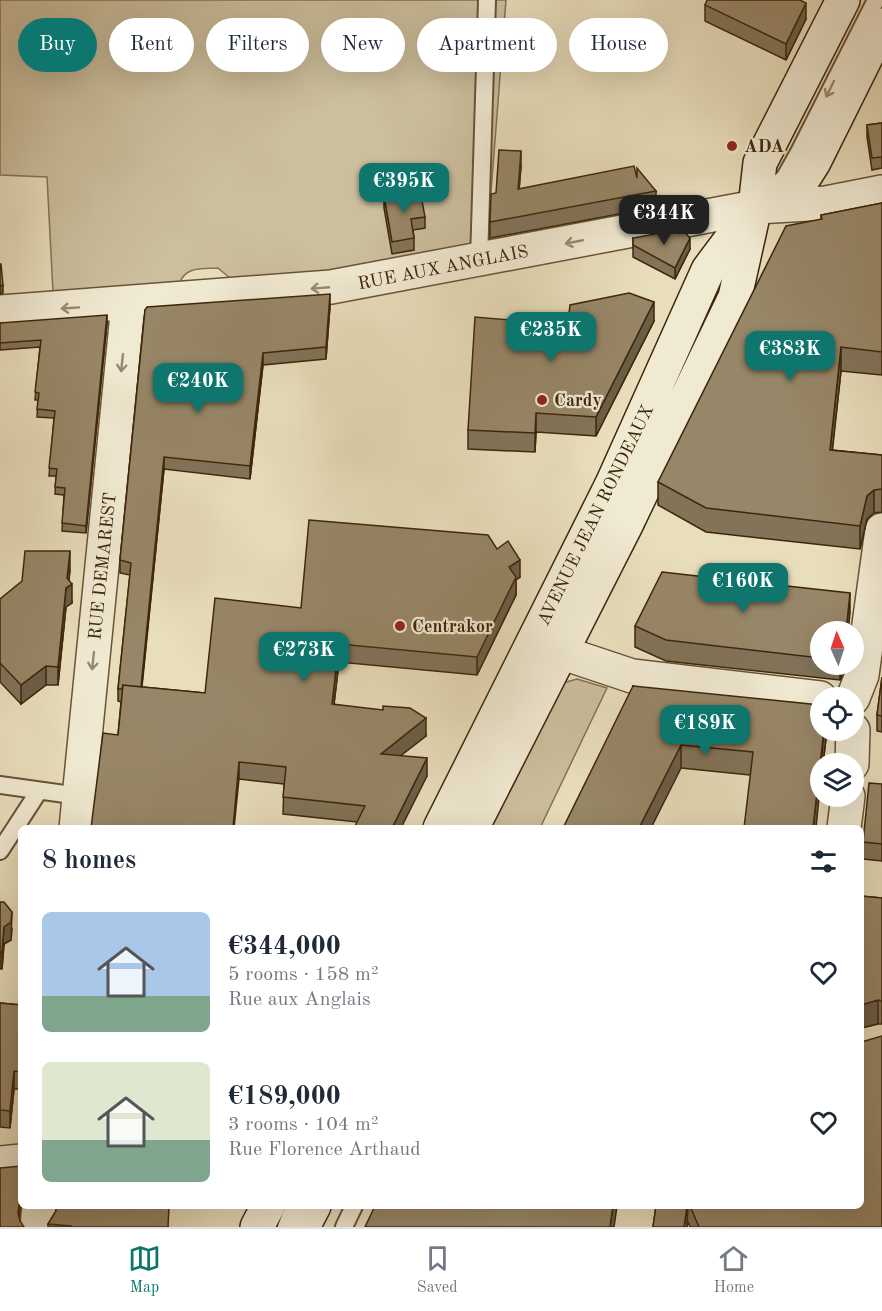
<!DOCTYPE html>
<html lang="en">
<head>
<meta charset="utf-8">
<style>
	body { margin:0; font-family:"Old Standard TT",serif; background:#f6f6f7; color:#1f2937; height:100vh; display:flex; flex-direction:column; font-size:22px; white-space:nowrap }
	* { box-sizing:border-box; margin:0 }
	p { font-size:20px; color:#747a83 }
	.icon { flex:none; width:33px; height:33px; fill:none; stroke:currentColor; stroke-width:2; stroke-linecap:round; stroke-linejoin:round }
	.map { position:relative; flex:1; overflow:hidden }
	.details { position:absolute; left:18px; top:825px; width:846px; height:384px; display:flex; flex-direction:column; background:#fff; border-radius:9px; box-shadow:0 6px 24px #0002 }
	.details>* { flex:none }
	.banner { position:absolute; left:18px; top:18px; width:846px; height:54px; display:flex; gap:12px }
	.needle { width:39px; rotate:357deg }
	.controls { position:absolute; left:810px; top:621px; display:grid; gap:12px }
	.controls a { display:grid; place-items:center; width:54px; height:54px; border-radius:50%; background:#fff; box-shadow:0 6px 24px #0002; font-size:30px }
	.price { position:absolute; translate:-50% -51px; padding:0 14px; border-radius:12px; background:#0f766e; color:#fff; font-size:20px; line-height:39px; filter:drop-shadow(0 2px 3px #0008) }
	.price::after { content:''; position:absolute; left:50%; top:36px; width:18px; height:14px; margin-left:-9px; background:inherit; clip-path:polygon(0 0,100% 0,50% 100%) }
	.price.active { background:#222; color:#fff }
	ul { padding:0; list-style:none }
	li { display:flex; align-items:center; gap:18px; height:150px; padding:0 24px }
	li span { display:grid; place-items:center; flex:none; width:168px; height:120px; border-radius:9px; color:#555 }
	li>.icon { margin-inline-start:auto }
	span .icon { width:72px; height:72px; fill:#fffc; stroke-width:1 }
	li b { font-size:26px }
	h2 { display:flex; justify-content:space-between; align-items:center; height:72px; padding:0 24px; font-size:26px }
	.tag { padding:0 21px; border-radius:27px; background:#fff; box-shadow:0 6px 24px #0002; font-size:21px; line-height:54px }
	.tag.active { background:#0f766e; color:#fff }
	.tab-bar { display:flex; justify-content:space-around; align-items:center; height:84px; border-top:2px solid #e0e1e3; background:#fff; font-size:16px; color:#747a83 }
	.tab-bar a { display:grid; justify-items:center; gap:3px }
	.tab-bar .active { color:#0f766e }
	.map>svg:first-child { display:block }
	.green { fill:#ccbf9e; stroke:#857254; stroke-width:1.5 }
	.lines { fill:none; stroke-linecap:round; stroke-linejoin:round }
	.service-casing { stroke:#695436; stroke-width:20 }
	.minor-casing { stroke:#695436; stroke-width:36 }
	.secondary-casing { stroke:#3e260a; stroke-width:36 }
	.service { stroke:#f1ead3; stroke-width:16 }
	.minor { stroke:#f1ead3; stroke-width:33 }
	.secondary { stroke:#f1ead3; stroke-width:33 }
	.wall { fill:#827359; stroke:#3e260a; stroke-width:1.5 }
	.shaded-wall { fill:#6a5e48; stroke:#3e260a; stroke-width:1.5 }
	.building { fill:#978667; stroke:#3e260a; stroke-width:1.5 }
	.oneway { stroke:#98886e }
	.poi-dot { fill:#8f2418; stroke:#f1ead3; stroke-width:2 }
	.labels { text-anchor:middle; stroke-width:4.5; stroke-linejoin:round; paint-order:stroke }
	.poi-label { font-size:18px; font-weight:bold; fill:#3e260a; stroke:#f1ead3; text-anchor:start }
	.street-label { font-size:18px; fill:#3e260a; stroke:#f1ead3 }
</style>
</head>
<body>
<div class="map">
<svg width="882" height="1227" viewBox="0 0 882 1227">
	<rect width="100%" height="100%" fill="#e9debc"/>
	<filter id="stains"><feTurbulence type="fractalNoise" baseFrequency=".00333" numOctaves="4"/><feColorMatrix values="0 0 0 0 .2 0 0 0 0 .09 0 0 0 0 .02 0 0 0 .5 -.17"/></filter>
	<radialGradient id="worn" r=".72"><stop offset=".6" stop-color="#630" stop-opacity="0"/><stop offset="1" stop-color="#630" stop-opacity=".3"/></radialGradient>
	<!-- green -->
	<path class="green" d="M0,0H506L487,243L328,274L231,279L218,268C201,269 186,266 179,284L53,292L47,177L0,175Z
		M577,679L607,688L540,828H487L563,683Z"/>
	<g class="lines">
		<!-- service casing -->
		<g class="service-casing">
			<path id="service" d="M776,186L785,177L798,154L876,0
				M479,261L487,0
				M0,785L79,796
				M0,851L39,791
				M286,1227L294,1206
				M344,1227L354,1206"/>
		</g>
		<!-- minor casing -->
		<g class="minor-casing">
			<path id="minor" d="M0,312L331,287L755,207L826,203L882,192
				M560,652L632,676L820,698
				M853,698L862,675L882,530
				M852,764L853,730
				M76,828L128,304
				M844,828L848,796
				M0,1163L21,1161
				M37,1227L39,1206"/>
		</g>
		<!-- secondary casing -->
		<g class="secondary-casing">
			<path id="secondary" d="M440,828L612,484L708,270L755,207L800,184L814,162L882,25
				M472,828L627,523L735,297L755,207L760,163L843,0
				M257,1227L268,1206
				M303,1227L314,1206"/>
		</g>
		<!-- service -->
		<use href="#service" class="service"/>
		<!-- minor -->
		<use href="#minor" class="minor"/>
		<!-- secondary -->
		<use href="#secondary" class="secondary"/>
	</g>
	<!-- wall -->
	<path class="wall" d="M705,5L806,19L786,60L705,21Z
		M882,123V168L872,170L867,137V125Z
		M521,166L519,189L637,178L656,191V207L490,238V222L496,193Z
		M384,196L425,217V228L413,230L414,238V250L392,254L384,208Z
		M882,203V375L841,371L832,450L882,455V512L874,513L867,519L860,549L706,532L658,505V482L821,219V215Z
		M633,238L690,249L675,279L633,257Z
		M330,306L326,359L263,365L250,479L164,469L142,687L205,693L301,608L497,549L520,577L516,580V595L477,675L339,662L334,704L426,736L400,756L427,776L357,822L283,814L284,784L239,779L118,735L121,702L118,701V689L130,575L120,573V560L145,310Z
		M523,321H654L596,436L536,432L535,452L468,449V430Z
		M0,323H107L86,533L62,531L64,495L55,494L56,476H49L54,418L37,417L38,400H35L40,347L0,350Z
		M70,570L69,580L72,603L66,607L58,685H46L21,704L0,682V599Z
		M850,613L820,632V664H844V670L840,680L666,661L635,647V626Z
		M882,677V732L877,731V715Z
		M633,686L820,730H827L823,764L750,775L681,768Z
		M882,784V861L863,859V842Z
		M861,896L882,898V1024H878L861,1028Z
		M0,902L12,929L11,940L4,944L2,969H0Z
		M0,1003L21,1005V1089H14L10,1128L0,1127Z
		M656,1206H861L882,1227H690L688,1222L687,1227H653Z
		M56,1211L169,1227H48V1224Z"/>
	<!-- shaded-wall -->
	<path class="shaded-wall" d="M806,3V19L786,60V44Z
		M521,151V166L518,204V189Z
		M690,238V249L675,279V268Z
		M3,285V293L0,294V286Z
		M330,294V306L326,359V347Z
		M654,302V321L596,436V417Z
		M107,315V323L86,533V526Z
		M841,347V371L830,473V450Z
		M263,353V365L250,479V466Z
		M536,413V432L535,452V433Z
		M164,457V469L140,703V691Z
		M874,490V513L867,519L860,549V526L867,496Z
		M70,551V570L68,587L72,584V603L66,607L58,685V667Z
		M520,560V577L516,580V595L477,675V657L509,567Z
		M850,593V613L848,632H846Z
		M339,644V662L332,721V704Z
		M840,664H844V670L840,680Z
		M46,666V685L21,704V685Z
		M426,718V736L381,771V754Z
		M824,730H827L823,764H821Z
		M681,745V768L651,828H639Z
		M427,758V776L401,828H392Z
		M239,762V779L234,828H233Z
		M820,764V787L816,828H813Z
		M12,912L11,940L4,944L2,969V952L4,927Z
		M878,1000V1024L861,1028V1005Z
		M14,1071V1089L10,1128V1111Z
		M21,1189V1203L18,1226V1213Z
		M613,1206H617L614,1227H610Z
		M687,1206H688L687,1227H684Z"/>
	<!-- building -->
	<path class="building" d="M707,0H800L806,3L786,44L705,5Z
		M882,123V157L872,158L867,125Z
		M499,150L521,151L518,189L634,166L637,178V168L656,191L490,222L491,194L496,193Z
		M420,190L425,217L411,219L414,238L392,242L384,196Z
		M882,203V352L841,347L830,450L882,455V489L874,490L867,496L860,526L706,508L658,482L786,226L822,219L821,215Z
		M682,229L690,238L675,268L633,245V238Z
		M0,264H1L3,285L0,286Z
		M629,293L654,302L596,417L536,413L535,433L468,430L475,317L523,321V317L568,322L570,305Z
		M330,294L326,347L263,353L250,466L164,457L141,687L123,685L122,689H118L131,563L120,560L145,310L147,307Z
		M107,315L86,526L62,523L65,488L55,487L57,469L49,468L55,411L37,409L39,393L35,392L41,340L0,343V323Z
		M309,520L488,535L497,549L508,541L520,560L509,567L516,577L477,657L339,644L332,704L383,710V706L410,708L426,718L381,754L427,758L392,828H354L365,806L283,797L286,767L239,762L233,828H91L103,733L118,735L123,685L205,693L215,598L301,608Z
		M25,551H70L67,578L72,584L66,588L58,667L46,666L21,685L0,663V599L22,581Z
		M662,572L850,593L846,632H820V658L666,640L635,626Z
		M882,677V716L877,715Z
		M633,686L820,705V730H824L813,828H744L753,752L681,745L639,828H563Z
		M869,783L882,784V844L863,842Z
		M861,896L882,898V1001L878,1000L861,1005Z
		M0,902H4L12,912L11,922L4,927L2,952H0Z
		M0,1003L21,1005V1072L14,1071L10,1111L0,1110Z
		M882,1036V1227H699L690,1206H861V1041H865Z
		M21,1166V1189L18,1213L20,1221L24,1227H0V1168Z
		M56,1206H169L168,1227H71V1226L48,1224L56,1211Z
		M375,1206H613L610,1227H365Z
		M656,1206H687L684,1227H653Z"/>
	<!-- one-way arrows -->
	<defs><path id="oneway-shaft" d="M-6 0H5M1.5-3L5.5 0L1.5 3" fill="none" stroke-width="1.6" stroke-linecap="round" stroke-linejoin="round" transform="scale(1.5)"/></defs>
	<g class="oneway">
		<use href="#oneway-shaft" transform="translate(830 89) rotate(116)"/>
		<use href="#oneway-shaft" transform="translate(574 242) rotate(169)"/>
		<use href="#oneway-shaft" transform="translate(320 288) rotate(175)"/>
		<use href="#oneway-shaft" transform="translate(70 308) rotate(176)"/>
		<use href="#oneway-shaft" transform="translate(122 363) rotate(96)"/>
		<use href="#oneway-shaft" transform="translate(93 661) rotate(96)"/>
	</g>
	<!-- markers -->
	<g class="poi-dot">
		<circle cx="732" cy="146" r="6"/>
		<circle cx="542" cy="400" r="6"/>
		<circle cx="400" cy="626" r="6"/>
	</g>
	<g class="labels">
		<!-- poi labels -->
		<g class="poi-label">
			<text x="744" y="152">ADA</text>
			<text x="554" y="406">Cardy</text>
			<text x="412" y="632">Centrakor</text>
		</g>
		<!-- street labels -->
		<g class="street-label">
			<text transform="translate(443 267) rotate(-11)" y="6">RUE AUX ANGLAIS</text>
			<text transform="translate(595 515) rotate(-64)" y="6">AVENUE JEAN RONDEAUX</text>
			<text transform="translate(102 566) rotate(-84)" y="6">RUE DEMAREST</text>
		</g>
	</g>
	<rect width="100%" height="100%" filter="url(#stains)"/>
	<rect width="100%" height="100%" fill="url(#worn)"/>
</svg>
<div class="controls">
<a><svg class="needle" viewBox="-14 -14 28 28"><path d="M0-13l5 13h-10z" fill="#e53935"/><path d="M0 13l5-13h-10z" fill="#747a83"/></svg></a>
<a><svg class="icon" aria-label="locate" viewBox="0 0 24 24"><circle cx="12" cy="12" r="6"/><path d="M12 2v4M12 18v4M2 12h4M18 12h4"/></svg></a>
<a><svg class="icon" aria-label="layers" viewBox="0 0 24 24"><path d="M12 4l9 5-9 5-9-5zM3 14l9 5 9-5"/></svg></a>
</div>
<b class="price" style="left:404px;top:214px">€395K</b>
<b class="price active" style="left:664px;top:246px">€344K</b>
<b class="price" style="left:551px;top:363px">€235K</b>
<b class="price" style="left:790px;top:382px">€383K</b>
<b class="price" style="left:198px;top:414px">€240K</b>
<b class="price" style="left:743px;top:614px">€160K</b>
<b class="price" style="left:304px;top:683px">€273K</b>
<b class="price" style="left:705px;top:756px">€189K</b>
<div class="banner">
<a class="tag active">Buy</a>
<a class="tag">Rent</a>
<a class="tag">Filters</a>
<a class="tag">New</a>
<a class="tag">Apartment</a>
<a class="tag">House</a>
</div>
<section class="details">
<h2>8 homes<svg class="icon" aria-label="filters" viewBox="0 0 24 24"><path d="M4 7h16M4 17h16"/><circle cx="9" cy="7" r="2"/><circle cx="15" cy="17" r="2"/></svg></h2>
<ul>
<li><span style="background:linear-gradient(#a9c7e8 70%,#7fa58c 0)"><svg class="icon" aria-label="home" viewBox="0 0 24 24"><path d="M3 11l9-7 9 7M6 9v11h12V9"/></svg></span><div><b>€344,000</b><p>5 rooms · 158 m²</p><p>Rue aux Anglais</p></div><svg class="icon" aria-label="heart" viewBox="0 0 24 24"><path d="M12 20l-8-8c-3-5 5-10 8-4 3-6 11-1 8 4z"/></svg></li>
<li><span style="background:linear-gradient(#dfe7d0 65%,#7fa58c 0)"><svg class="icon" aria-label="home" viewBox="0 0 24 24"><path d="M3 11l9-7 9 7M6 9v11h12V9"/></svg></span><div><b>€189,000</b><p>3 rooms · 104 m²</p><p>Rue Florence Arthaud</p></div><svg class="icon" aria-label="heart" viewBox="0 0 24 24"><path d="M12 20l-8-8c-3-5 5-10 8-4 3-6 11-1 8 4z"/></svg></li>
</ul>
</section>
</div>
<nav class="tab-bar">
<a class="active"><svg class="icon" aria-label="map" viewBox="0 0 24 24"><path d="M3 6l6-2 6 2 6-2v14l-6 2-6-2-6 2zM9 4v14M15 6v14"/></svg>Map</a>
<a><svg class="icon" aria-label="saved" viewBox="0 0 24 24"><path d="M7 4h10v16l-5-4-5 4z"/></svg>Saved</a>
<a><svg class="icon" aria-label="home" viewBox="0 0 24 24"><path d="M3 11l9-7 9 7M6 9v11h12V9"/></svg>Home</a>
</nav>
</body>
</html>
